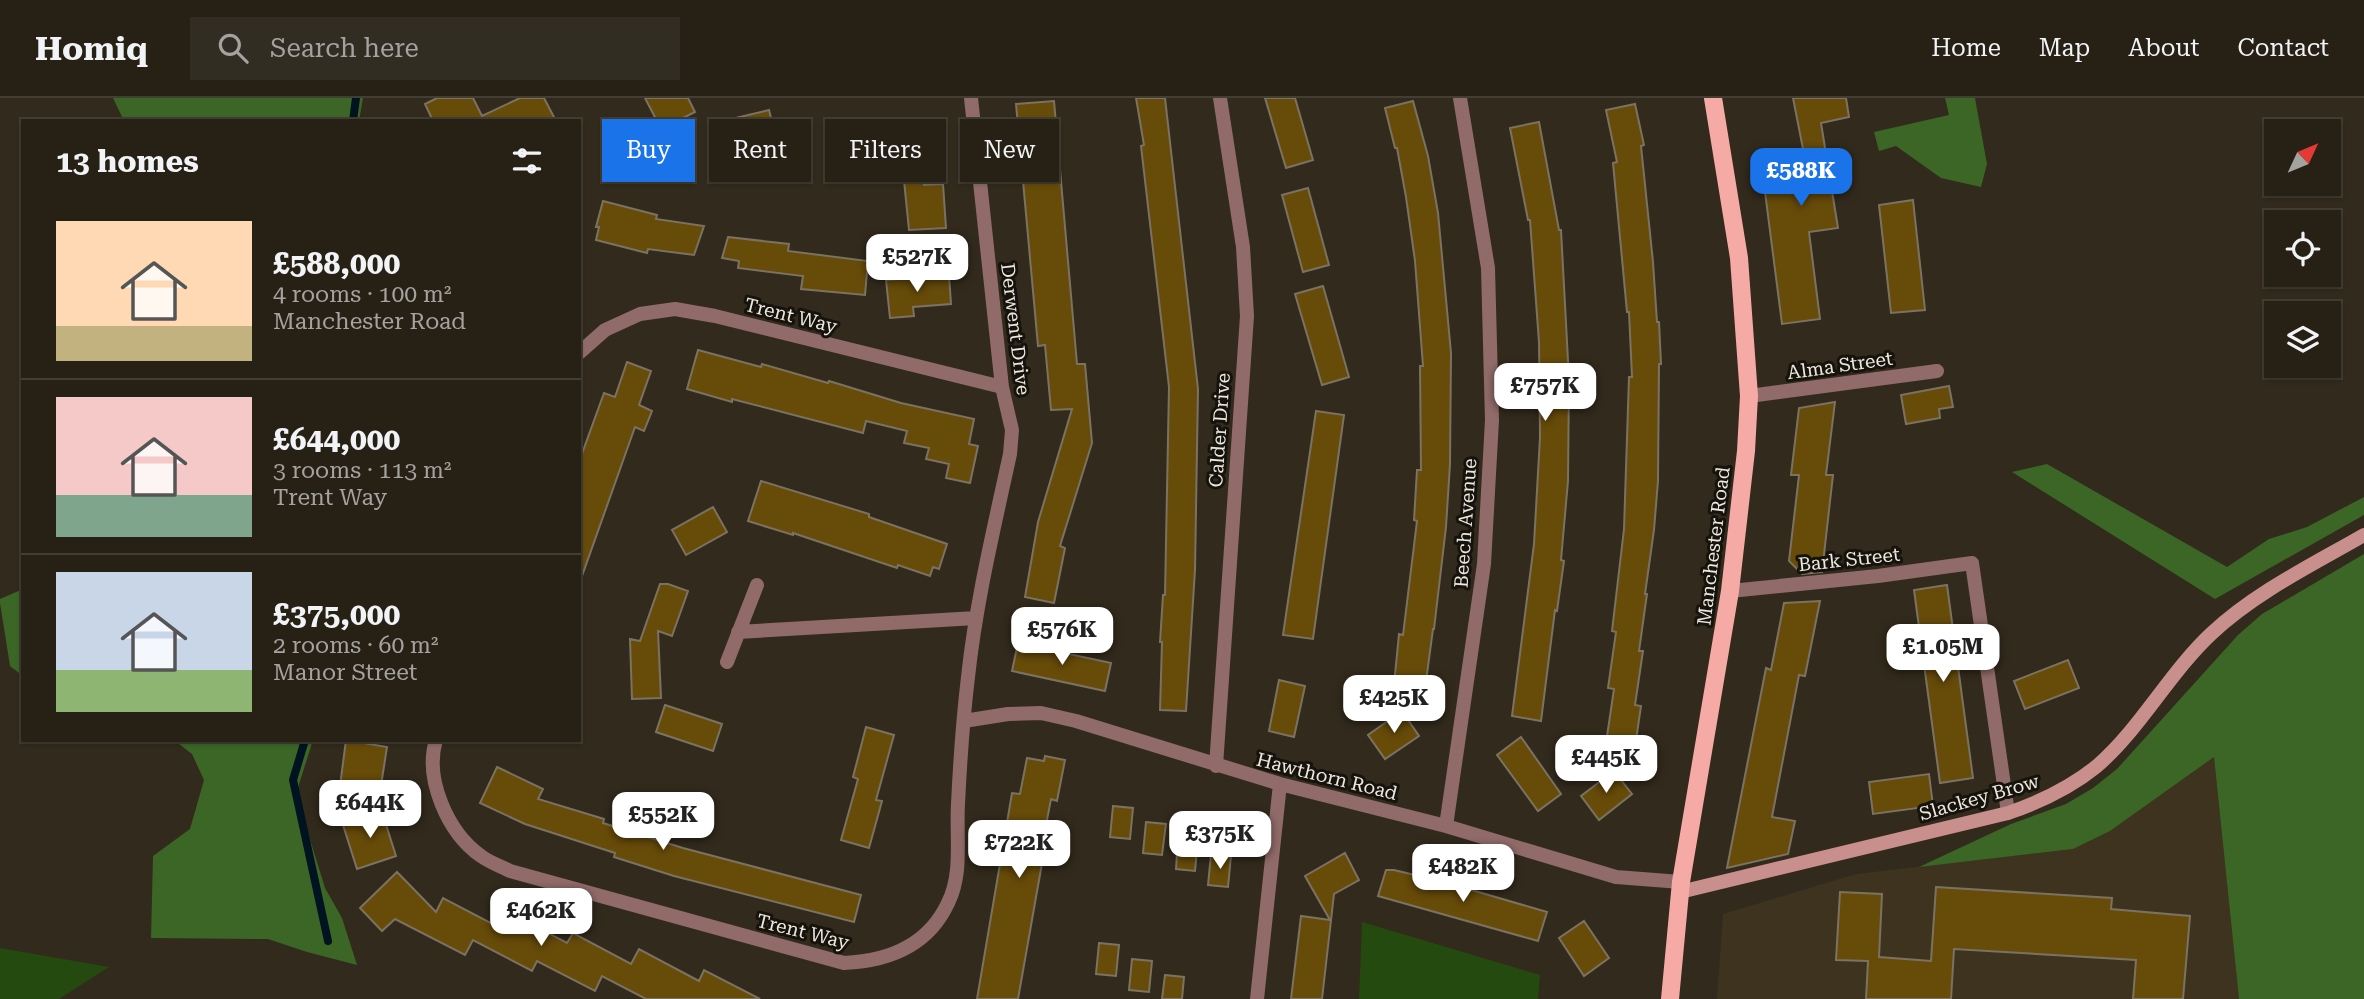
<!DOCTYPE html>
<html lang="en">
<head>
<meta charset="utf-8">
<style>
	body { margin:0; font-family:"Roboto Serif",serif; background:#322d22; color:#f1f3f6; height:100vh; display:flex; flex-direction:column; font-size:26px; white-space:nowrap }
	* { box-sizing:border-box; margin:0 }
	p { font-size:23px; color:#a4a3a0 }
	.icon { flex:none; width:38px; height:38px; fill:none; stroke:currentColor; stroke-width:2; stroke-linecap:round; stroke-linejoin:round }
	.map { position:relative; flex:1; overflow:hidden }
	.drawer { position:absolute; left:21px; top:21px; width:560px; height:623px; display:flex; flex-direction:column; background:#262015; border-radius:0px; box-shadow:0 2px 5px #0004,0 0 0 2px #423e34 }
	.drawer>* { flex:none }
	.hud { position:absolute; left:602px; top:21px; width:665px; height:63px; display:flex; gap:14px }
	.needle { width:46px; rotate:46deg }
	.fabs { position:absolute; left:2264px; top:21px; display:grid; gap:14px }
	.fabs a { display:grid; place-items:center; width:77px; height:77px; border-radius:0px; background:#262015; box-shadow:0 2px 5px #0004,0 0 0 2px #423e34; font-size:35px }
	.price { position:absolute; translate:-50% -60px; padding:0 16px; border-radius:14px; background:#fff; color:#222; font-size:23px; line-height:46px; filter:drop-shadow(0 2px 4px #0008) }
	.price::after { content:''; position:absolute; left:50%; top:42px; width:21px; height:16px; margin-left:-10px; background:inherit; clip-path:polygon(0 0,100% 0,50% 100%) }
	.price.selected { background:#1a73e8; color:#fff }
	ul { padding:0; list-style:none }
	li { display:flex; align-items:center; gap:21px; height:175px; padding:0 35px }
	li+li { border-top:2px solid #423e34 }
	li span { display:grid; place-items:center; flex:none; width:196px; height:140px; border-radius:0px; color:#555 }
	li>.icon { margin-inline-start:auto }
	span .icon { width:84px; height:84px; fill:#fffc; stroke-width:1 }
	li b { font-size:30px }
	h2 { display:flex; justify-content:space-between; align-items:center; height:84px; padding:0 35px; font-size:30px }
	.chip { padding:0 24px; border-radius:0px; background:#262015; box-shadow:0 2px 5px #0004,0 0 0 2px #423e34; font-size:24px; line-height:63px }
	.chip.selected { background:#1a73e8; color:#fff }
	header { display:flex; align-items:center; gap:42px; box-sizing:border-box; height:98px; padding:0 35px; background:#262015; border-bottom:2px solid #423e34 }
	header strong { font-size:33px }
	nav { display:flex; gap:38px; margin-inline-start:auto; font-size:24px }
	.search { width:490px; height:63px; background:#322d22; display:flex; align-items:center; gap:18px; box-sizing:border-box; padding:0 24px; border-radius:0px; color:#a4a3a0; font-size:26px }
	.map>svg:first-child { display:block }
	.built { fill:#3e331f }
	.green { fill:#254a0f }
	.forest { fill:#3b6625 }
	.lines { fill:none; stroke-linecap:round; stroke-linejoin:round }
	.stream { stroke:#001320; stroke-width:8 }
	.building { fill:#674b09; stroke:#7b7262; stroke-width:2 }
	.street { stroke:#906b69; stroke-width:14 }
	.secondary { stroke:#c98f8c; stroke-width:14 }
	.primary { stroke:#f6aaa6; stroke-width:18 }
	.labels { text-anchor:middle; stroke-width:6; stroke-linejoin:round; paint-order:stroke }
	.street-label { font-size:19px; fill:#ede8df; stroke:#16130d }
</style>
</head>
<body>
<header>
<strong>Homiq</strong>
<div class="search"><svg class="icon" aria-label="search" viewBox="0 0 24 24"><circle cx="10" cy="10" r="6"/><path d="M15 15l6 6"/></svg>Search here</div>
<nav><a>Home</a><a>Map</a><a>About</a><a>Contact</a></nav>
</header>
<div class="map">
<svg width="2364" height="901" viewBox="0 0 2364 901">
	<rect width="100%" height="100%" fill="#322a1c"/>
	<!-- built -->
	<path class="built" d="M2214,659L2239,901H1717L1723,816L1856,776L2073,751L2110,733Z"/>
	<!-- green -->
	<path class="green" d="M1362,824L1540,877L1538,901H1359Z
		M0,850L109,869L59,901H0Z"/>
	<!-- forest -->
	<path class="forest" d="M113,0H363L359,23H124Z
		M1945,0H1975L1987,66L1981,89L1941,80L1896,48L1879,53L1874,34L1949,17Z
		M2047,366L2227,469L2269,441L2307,429L2364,399V417L2215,501L2012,374Z
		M2364,456V901H2239L2214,659L2110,733L2073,751L1919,769L2011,726L2066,706L2093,690L2117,671L2238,537L2262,516Z
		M23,491V578L10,568L0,505V501Z
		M174,642H313L296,696L325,790L342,820L357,867L307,854L268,841L151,840L153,758L190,731L204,682L192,656Z"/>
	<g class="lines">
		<!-- stream -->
		<path class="stream" d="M353,23L356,0
			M305,642L293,682L328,843"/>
	</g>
	<!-- building -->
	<path class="building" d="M437,0H473L482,18L520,0H544L556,23H433L425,6Z
		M645,0H688L695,14L661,31Z
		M1136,0H1165L1198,291L1195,472L1186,613L1160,612L1162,544H1160L1163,497H1165L1169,289L1141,48L1144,47Z
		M1265,0H1295L1313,62L1286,70Z
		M1793,0H1846L1849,19L1821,25L1838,130L1809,134L1820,221L1782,226L1765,94L1759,64L1804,56Z
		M1054,3L1077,266H1085L1092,345L1060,448L1065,450L1054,505L1025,499L1038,424L1072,311L1051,312L1045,247L1038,248L1016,6Z
		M1413,3L1428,58L1438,115L1451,255L1450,366L1446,429L1434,531H1433L1425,591L1394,587L1399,536L1403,537L1417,423L1414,422L1417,372H1421L1420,268H1423L1415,163L1406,99L1397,50H1395L1385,10Z
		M1635,6L1644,47L1641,48L1653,164L1657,224H1659L1661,266H1659L1658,383L1654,432L1645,496H1647L1639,553H1643L1635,607L1641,608L1635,649L1606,645L1614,591L1608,590L1616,534L1612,533L1624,431L1629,279H1632L1629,214H1627L1613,65L1617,64L1606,12Z
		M769,12L778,48L735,59L727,22Z
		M918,21L924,87L943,86L946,130L909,132L898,23Z
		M1539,24L1559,132H1561L1569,281L1568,383L1561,462L1564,463L1557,513L1555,512L1541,623L1512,618L1534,446L1540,339L1539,244L1530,122H1528L1510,30Z
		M1308,90L1329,167L1303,174L1282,97Z
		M1913,102L1925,212L1891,215L1879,107Z
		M603,103L657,117L656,121L704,128L694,157L648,151L647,155L596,142L599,129H596Z
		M728,139L789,146L788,153L868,163L865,197L801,191L803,178L738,170L739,163L722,160Z
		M949,177L951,206L913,209L914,218L890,220L886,182Z
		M1323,188L1349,279L1322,287L1295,196Z
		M698,252L761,269L762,266L828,285L829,283L901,305L974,321L969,346L978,348L970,385L946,380L949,366L926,361L929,350L904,345L907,333L866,323L863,335L732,301V304L687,291Z
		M627,264L651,273L639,307L652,313L644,333L635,329L582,478H579V364L604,295L615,299Z
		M1949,288L1953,309L1939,311L1940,320L1906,326L1901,297Z
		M1835,304L1826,377H1833L1822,474L1802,476L1789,463L1799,377H1791L1799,310Z
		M1316,313L1344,317L1313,541L1283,537Z
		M761,383L869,416V419L947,446L939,471L933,469L930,478L898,467L897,470L793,435V437L748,423Z
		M713,409L727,434L686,457L672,432Z
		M660,486H668L688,493L672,538L658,533L661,600L632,601L630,541L640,543Z
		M1947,487L1973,680L1940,685L1914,492Z
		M1820,503L1805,578L1799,577L1772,719L1795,723L1788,756L1727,770L1766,570L1771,572L1784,505Z
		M1018,545L1111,565L1105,593L1012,573Z
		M2068,562L2079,590L2025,611L2014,583Z
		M1279,582L1305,588L1294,639L1269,633Z
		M665,607L722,626L713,653L656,634Z
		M1402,613L1419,638L1385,661L1368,637Z
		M866,629L894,637L876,702L882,703L869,750L841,742L858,681L853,679Z
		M1521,639L1561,696L1538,713L1497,657Z
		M346,642L387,649L380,694L340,688Z
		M1045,658L1065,662L1057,703L1051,701L1042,748L1045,749L1041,771L1018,901H977L1012,695L1020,696L1027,660L1044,663Z
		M497,669L543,691L538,701L604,721L603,725L683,750L861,797L854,824L674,778L614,759L615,755L525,726L480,705Z
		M1614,673L1632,696L1599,722L1581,698Z
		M1929,676L1933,708L1873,716L1869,684Z
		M1113,708L1133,710L1130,741L1110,739Z
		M382,714L396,758L357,771L343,727Z
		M1146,724L1166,726L1162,757L1143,755Z
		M1178,740L1198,742L1195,773L1176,771Z
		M1345,755L1359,782L1334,796L1322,901H1291L1301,818L1330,822L1305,778Z
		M1211,756L1231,758L1228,789L1208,787Z
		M1386,772H1394L1444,784L1547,814L1538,843L1378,798Z
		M397,774L436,814L443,800L502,831L510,815L567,845L573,835L631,866L639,851L699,883L704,872L760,901H646L602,878L595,893L537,863L532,873L473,842L465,857L395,821L382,833L360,810Z
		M1936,789L2112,800L2111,811L2190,818L2183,901H2133L2136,862L1954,851L1951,901H1866L1868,863L1836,862L1840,794L1882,796L1879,859L1931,863Z
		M1584,823L1609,860L1584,878L1559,840Z
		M1099,845L1119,847L1116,878L1096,876Z
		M1132,861L1152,863L1149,894L1129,892Z
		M1165,877L1184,879L1182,901H1162Z"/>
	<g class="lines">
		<!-- street -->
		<path class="street" d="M579,255L605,232L640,216L675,211L715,218L1002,289
			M1749,298L1937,273
			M1730,493L1878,478L1972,465L2008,715
			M738,534L976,520
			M727,564L757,487
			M964,623L1008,616L1041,615L1076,623L1280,686L1446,728L1616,779L1681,784
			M436,642C424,681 448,735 481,758C489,764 500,768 510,773L844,865C889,863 928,848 948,805C963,775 956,739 958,706C960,664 963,621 968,579C976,504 994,430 1010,356L1012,332L1002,289L971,0
			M1216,668L1247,218L1243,149L1220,0
			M1446,728L1484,466L1492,322L1488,170L1460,0
			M1257,901L1280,686"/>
		<!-- secondary -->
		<path class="secondary" d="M1680,794L2008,715C2040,704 2070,690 2097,668C2141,630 2169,575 2212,535C2256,494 2312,467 2364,437"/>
		<!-- primary -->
		<path class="primary" d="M1670,901L1681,784L1730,493L1746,353L1749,298L1739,160L1713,0"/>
	</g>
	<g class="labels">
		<!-- street labels -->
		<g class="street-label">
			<text transform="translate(791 217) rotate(14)" y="7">Trent Way</text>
			<text transform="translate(1016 231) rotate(83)" y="7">Derwent Drive</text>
			<text transform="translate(1840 267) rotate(-8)" y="7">Alma Street</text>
			<text transform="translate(1219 332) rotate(-86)" y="7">Calder Drive</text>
			<text transform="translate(1465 425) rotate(-86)" y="7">Beech Avenue</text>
			<text transform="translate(1713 448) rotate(-83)" y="7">Manchester Road</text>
			<text transform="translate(1849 461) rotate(-6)" y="7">Bark Street</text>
			<text transform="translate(1327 678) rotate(14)" y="7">Hawthorn Road</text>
			<text transform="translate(1979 699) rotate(-16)" y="7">Slackey Brow</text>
			<text transform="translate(803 833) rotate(14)" y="7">Trent Way</text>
		</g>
	</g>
</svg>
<div class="fabs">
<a><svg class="needle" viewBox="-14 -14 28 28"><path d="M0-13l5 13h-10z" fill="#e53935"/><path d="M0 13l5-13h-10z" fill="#a4a3a0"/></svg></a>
<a><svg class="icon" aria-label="locate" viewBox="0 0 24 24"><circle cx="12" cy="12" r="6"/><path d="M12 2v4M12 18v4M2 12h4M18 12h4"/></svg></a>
<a><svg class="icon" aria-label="layers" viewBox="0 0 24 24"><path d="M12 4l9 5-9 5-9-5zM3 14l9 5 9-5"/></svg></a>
</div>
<b class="price selected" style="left:1801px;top:110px">£588K</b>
<b class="price" style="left:917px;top:196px">£527K</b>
<b class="price" style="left:1545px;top:325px">£757K</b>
<b class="price" style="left:1062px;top:569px">£576K</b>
<b class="price" style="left:1943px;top:586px">£1.05M</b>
<b class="price" style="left:1394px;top:637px">£425K</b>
<b class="price" style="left:1606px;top:697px">£445K</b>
<b class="price" style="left:370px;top:742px">£644K</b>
<b class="price" style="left:663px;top:754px">£552K</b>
<b class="price" style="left:1220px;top:773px">£375K</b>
<b class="price" style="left:1019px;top:782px">£722K</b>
<b class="price" style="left:1463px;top:806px">£482K</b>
<b class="price" style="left:541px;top:850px">£462K</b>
<div class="hud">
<a class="chip selected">Buy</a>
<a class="chip">Rent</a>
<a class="chip">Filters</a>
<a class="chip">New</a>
</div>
<section class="drawer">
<h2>13 homes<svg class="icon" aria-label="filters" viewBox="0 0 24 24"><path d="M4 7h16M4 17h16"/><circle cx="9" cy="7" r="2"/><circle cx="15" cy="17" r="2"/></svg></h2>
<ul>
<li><span style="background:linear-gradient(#ffd9b3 75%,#c2b280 0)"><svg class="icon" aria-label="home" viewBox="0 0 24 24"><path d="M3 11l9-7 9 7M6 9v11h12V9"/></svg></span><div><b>£588,000</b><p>4 rooms · 100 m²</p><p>Manchester Road</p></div></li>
<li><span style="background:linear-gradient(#f6c9c9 70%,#7fa58c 0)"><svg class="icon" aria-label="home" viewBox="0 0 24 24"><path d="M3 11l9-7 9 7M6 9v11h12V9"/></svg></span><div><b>£644,000</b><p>3 rooms · 113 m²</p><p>Trent Way</p></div></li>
<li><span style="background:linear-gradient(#c9d6e8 70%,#8fb573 0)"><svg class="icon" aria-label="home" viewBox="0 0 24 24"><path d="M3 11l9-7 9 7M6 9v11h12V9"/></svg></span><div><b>£375,000</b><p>2 rooms · 60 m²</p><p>Manor Street</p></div></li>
</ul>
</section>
</div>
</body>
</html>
